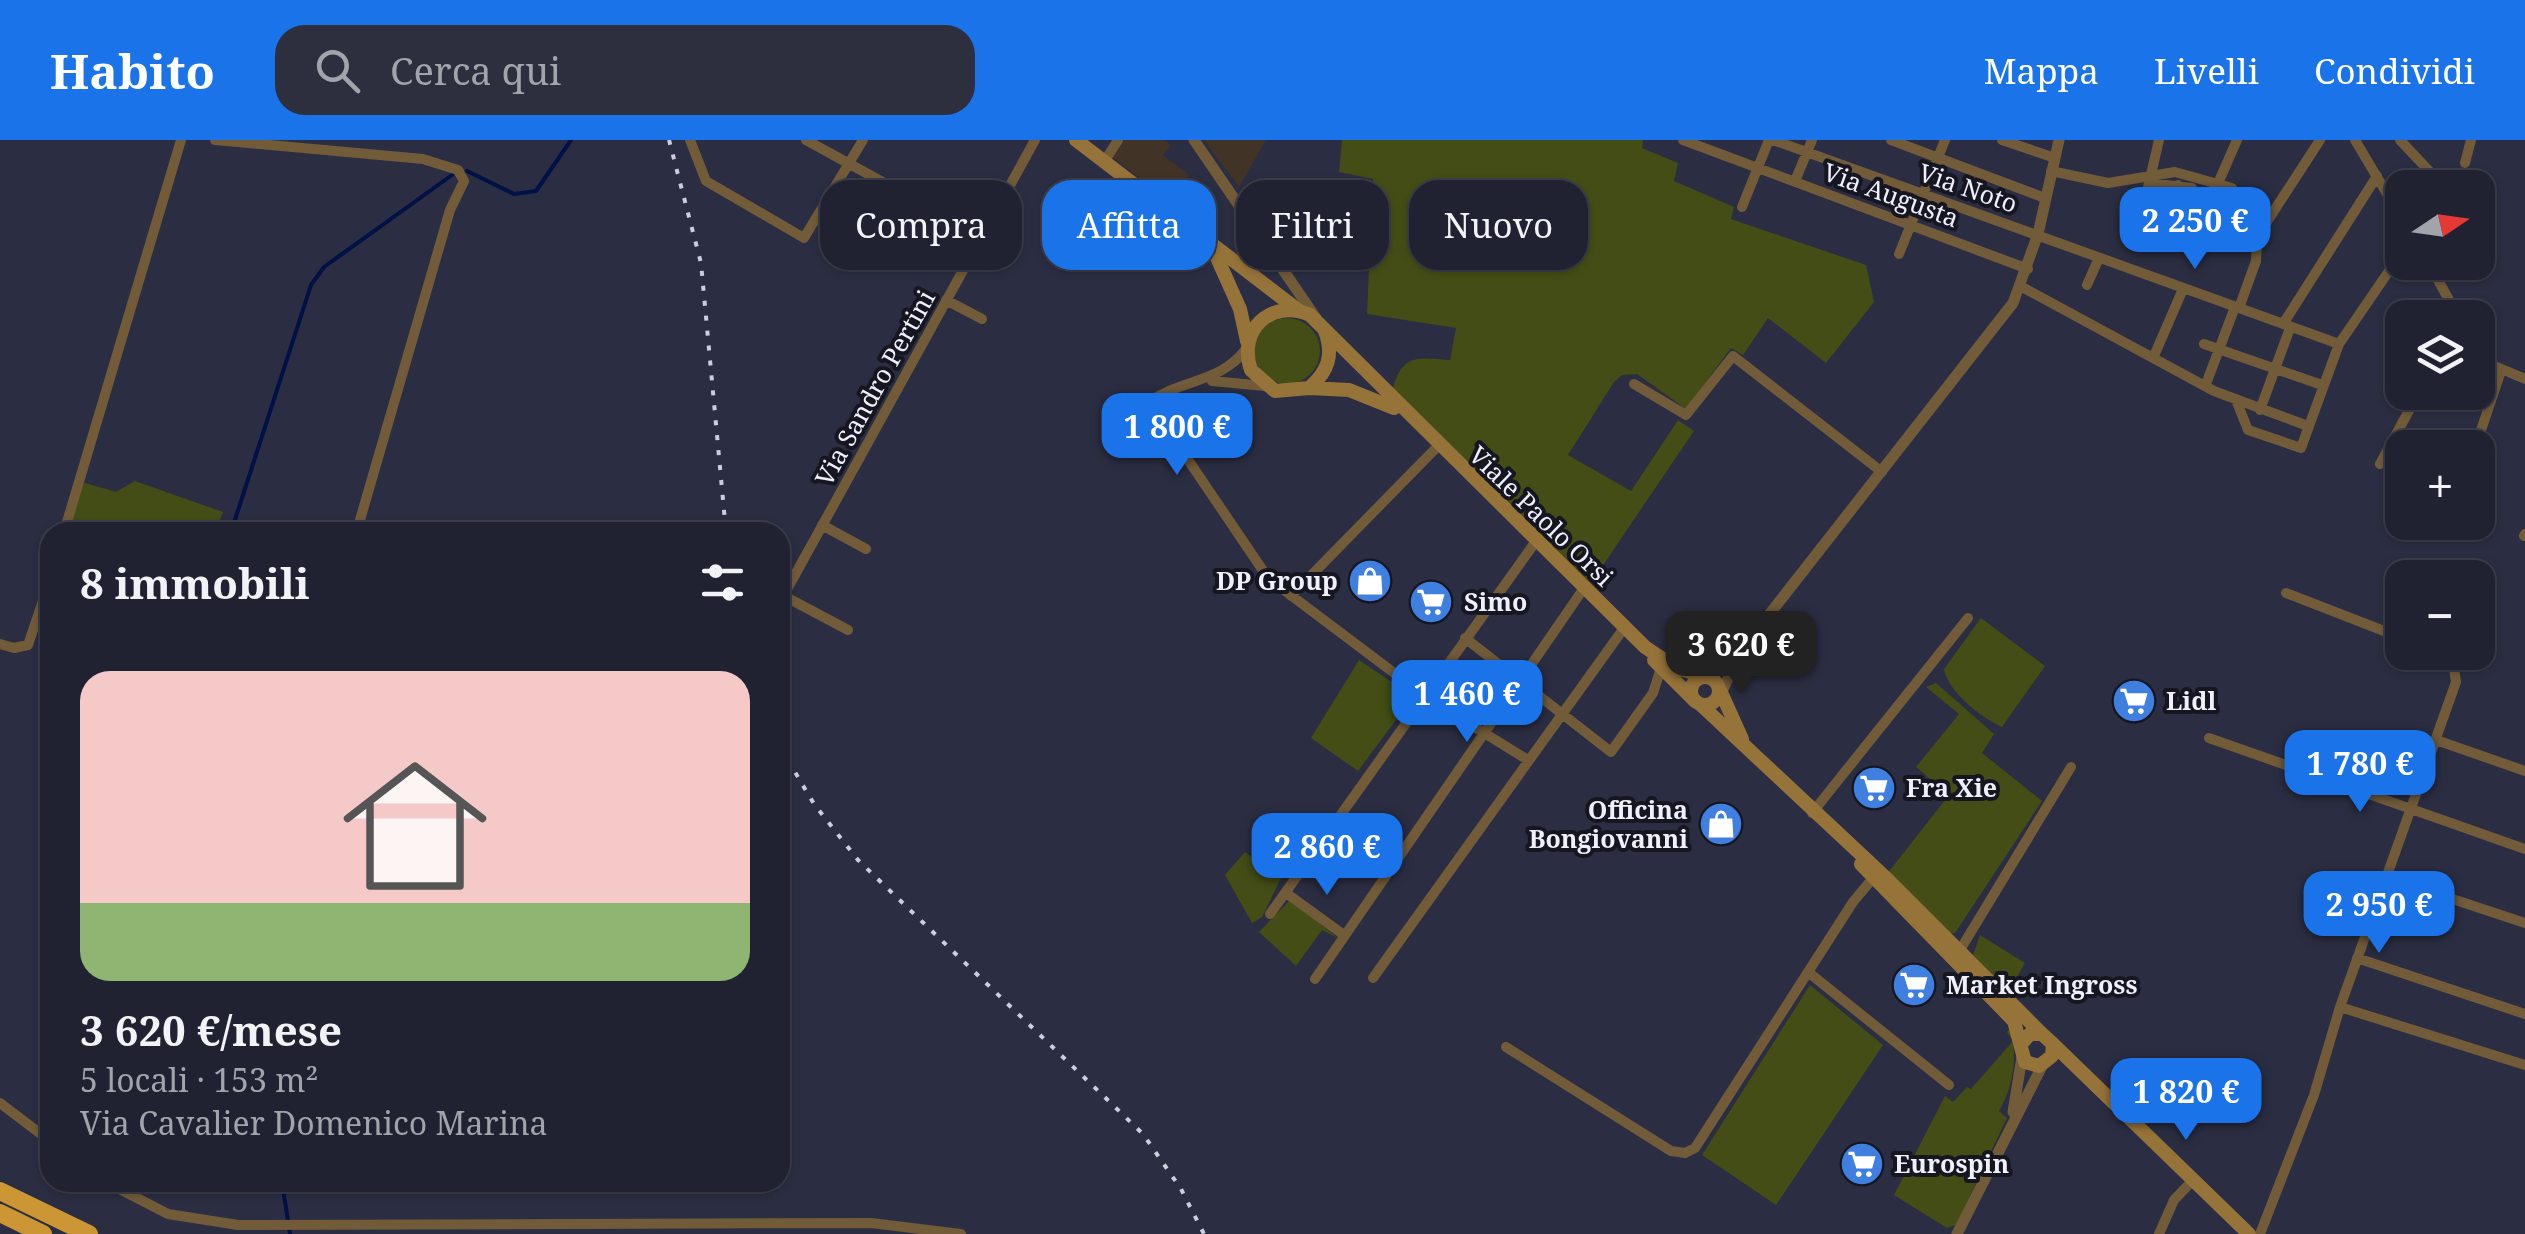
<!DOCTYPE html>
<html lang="it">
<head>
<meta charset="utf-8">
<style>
	body { margin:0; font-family:"Noto Serif",serif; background:#2d2f3e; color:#f1f3f6; height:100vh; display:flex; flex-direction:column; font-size:38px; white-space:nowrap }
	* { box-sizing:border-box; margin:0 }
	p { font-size:32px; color:#a2a4ac }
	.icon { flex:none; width:55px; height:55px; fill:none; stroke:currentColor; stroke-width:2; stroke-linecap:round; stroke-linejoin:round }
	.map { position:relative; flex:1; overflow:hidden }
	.details { position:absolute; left:40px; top:382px; width:750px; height:670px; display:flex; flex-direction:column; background:#202232; border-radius:30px; box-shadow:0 2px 8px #0004,0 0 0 2px #3d3f4d }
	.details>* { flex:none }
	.top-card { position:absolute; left:820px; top:40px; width:950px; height:90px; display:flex; gap:20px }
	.needle { width:65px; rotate:77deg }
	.fabs { position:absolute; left:2385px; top:30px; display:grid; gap:20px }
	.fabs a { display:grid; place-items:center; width:110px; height:110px; border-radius:20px; background:#202232; box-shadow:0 2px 8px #0004,0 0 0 2px #3d3f4d; font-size:50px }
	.price { position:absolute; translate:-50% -85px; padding:0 22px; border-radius:20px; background:#1a73e8; color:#fff; font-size:32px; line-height:65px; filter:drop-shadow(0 2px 5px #0008) }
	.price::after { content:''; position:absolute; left:50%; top:60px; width:30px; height:22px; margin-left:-15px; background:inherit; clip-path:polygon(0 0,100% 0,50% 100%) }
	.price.selected { background:#222; color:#fff }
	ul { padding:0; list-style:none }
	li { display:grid; align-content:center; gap:20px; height:530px; padding:0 40px }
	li+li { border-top:2px solid #3d3f4d }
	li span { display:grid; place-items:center; height:310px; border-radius:30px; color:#555 }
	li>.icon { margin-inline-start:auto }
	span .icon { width:180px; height:180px; fill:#fffc; stroke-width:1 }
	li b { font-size:42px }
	h2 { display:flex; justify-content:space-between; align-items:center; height:120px; padding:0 40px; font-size:42px }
	.chip { padding:0 35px; border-radius:30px; background:#202232; box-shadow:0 2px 8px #0004,0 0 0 2px #3d3f4d; font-size:35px; line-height:90px }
	.chip.selected { background:#1a73e8; color:#fff }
	header { display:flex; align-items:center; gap:60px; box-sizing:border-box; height:140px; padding:0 50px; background:#1a73e8; color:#fff }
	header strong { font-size:48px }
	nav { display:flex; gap:55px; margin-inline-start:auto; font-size:35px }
	.search { width:700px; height:90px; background:#2d2f3e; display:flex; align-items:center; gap:25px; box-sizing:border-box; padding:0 35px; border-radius:30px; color:#a2a4ac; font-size:38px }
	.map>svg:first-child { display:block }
	.commercial { fill:#413426 }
	.green { fill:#434d15 }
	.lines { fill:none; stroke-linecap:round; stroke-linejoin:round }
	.stream { stroke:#001145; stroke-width:4 }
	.minor { stroke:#715b39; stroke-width:10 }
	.tertiary { stroke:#715b39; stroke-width:11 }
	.secondary { stroke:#967339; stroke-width:14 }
	.motorway { stroke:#cb9633; stroke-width:18 }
	.rail { stroke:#cccedd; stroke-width:4; stroke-dasharray:5 10; stroke-linecap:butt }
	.labels { text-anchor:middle; stroke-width:8; stroke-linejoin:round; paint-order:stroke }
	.street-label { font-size:25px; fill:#eef0fe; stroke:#151620 }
	.poi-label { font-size:25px; font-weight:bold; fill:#eef0fe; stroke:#151620; text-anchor:start }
</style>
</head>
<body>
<header>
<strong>Habito</strong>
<div class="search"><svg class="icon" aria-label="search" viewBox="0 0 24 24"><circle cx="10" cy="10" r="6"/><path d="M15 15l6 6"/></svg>Cerca qui</div>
<nav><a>Mappa</a><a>Livelli</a><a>Condividi</a></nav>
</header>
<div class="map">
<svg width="2525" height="1094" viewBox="0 0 2525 1094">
	<rect width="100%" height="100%" fill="#2b2d42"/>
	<!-- commercial -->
	<path class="commercial" d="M1121,0H1164L1171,5L1163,15L1189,35L1170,62L1114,18Z
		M1204,0H1266L1239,47Z"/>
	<!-- green -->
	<path class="green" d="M1342,0H1643L1642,8L1678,23L1674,41L1734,67L1731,79L1866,125L1874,162L1826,223L1768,178L1743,215L1731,208L1686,269L1637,234L1622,235L1614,242L1568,315L1631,351L1678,280L1694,291L1591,443L1393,248C1403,213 1418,218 1450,220L1456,188L1367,174L1373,39L1339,32Z
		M1254 211a33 33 0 1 1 66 0a33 33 0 1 1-66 0Z
		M135,341L223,372L215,392H67L82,342L116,352Z
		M1981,478L2045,526L2002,587C1983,579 1947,551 1944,529Z
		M1359,520L1408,553L1410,561L1358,631L1311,598Z
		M1936,543L1994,594L1982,613L2042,661L1955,793H1947L1887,734L1949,655L1916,627L1959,574L1926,547Z
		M1245,712L1281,738L1262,777L1252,783L1225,735Z
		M1290,760L1338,798L1322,790L1296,826L1259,792Z
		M1980,795L2025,823L2009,851L1973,815Z
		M1810,845L1883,905L1776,1065L1702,1015Z
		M2012,886C2016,917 2015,944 1999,971L2007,978L1956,1085L1947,1088L1894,1055L1945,956L1953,962L1967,947L1971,949L2013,901L2007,892Z"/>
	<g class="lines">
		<!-- stream -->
		<path class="stream" d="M467,31L514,54L536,51L571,0
			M231,392L311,145L324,127L452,35
			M282,1042L290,1094"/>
		<!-- minor -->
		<path class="minor" d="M215,0L423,19L458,30L464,41L450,70L360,380
			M690,0L706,41L804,98L863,0
			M806,0L899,51
			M1683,0L2028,129
			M1773,0L2339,204
			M1891,0L2045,58
			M2002,0L2055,18
			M2355,0L2402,79
			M2400,0L2445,48
			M1104,22L1118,0
			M2465,23L2471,0
			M2051,31L2108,43L2175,32L2232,48
			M1795,41L1812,0
			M2219,41L2237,0
			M2149,43L2192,48
			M1742,67L1769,0
			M2169,81L2178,45
			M2137,95L2159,0
			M1899,114L1945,0
			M2428,122L2459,178
			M2087,145L2099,118
			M2022,147L2214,251L2308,286
			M946,160L982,179
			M2239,168L2256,121L2257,97L2320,0
			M2283,184L2377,36
			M2204,204L2322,245
			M1246,209C1221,243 1181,239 1149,262L1268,438L1426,557L1528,620
			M2478,211L2485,222L2525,239
			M2154,216L2183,149
			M1212,241L1265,246
			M1634,244L1686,275L1733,216L1882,332
			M2206,244L2235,167
			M2236,260L2248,290L2301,308L2339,204L2402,112
			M2260,270L2290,188
			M2475,308L2501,231
			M2380,324L2419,252
			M822,385L866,409
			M64,392L181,0
			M2524,396L2525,394
			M2286,453L2402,498
			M784,456L848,490
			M1291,456L1438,306
			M780,462L1035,0
			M1465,498L1611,612L1653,553L1661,528
			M0,504L14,508L28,505L50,440
			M2209,598L2525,709
			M2436,600L2525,631
			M1812,673L1968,478
			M2386,737L2525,783
			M1286,753L1344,795
			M1270,774L1536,401
			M1960,810L2071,627
			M2357,818L2525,874
			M1808,832L1949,945
			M1373,838L1624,488
			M1315,839L1584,448
			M2340,867L2525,925
			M1506,907L1671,1011L1685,1013L1695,1008L1853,762L1878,732
			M0,963L50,1001
			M106,1042L168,1074L238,1085L871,1083L961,1094
			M2159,1094L2174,1060L2193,1040
			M2260,1094L2314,955L2340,867L2456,542L2454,528L2439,512"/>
		<!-- tertiary -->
		<path class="tertiary" d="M1194,0L1316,178
			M1698,538L1736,514
			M1720,555L1743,508L2013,163L2038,94L2059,0
			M2013,972L2022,917
			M1957,1094L2042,926"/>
		<!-- secondary -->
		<path class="secondary" d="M1076,0L1298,170
			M1214,111L1240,169L1247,201
			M1325,191C1334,215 1328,232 1309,248L1275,251L1251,230C1237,190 1271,158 1310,175L1645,507L1676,528L1705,536
			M1309,248L1349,250L1394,268
			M1654,520L1695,561
			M1691 551a14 14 0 1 1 28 0a14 14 0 1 1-28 0Z
			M1720,550L1742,599
			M1700,564L1884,736L2042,894
			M1861,724L2014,881L2025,922L2039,926L2052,916L2053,904L2042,894H2030L2021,904
			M2053,904L2249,1094"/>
		<!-- motorway -->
		<path class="motorway" d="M0,1051L89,1094
			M0,1073L43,1094"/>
		<!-- rail -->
		<path class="rail" d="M669,0L701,123L726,392
			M780,607L814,664L858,720L1143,994L1181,1049L1204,1094"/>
	</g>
	<!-- icons -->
	<defs>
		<g id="shop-disc" transform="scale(2.25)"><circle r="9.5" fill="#3f7fe0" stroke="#151620"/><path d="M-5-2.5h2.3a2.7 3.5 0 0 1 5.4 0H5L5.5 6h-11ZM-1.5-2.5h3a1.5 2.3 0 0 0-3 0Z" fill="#fff"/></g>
		<g id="supermarket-disc" transform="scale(2.25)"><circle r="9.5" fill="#3f7fe0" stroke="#151620"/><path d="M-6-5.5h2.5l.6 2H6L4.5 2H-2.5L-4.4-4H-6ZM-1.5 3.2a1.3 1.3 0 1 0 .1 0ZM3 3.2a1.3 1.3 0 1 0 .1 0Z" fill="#fff"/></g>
	</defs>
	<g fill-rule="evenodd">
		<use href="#shop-disc" x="1370" y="441"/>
		<use href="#supermarket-disc" x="1431" y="462"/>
		<use href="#supermarket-disc" x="2134" y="561"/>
		<use href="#supermarket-disc" x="1874" y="648"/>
		<use href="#shop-disc" x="1721" y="684"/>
		<use href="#supermarket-disc" x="1914" y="845"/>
		<use href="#supermarket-disc" x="1862" y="1024"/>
	</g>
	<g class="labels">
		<!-- street labels -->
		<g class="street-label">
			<text transform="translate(1968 48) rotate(19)" y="9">Via Noto</text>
			<text transform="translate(1891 55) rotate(20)" y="9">Via Augusta</text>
			<text transform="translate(875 248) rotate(-61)" y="9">Via Sandro Pertini</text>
			<text transform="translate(1541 376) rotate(44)" y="9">Viale Paolo Orsi</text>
		</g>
		<!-- poi labels -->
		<g class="poi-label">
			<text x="1338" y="450" text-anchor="end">DP Group</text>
			<text x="1464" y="471">Simo</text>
			<text x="2166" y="570">Lidl</text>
			<text x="1906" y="657">Fra Xie</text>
			<text x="1688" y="679" text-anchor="end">Officina<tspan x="1688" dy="29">Bongiovanni</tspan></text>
			<text x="1946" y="854">Market Ingross</text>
			<text x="1894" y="1033">Eurospin</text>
		</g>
	</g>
</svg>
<div class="fabs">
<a><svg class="needle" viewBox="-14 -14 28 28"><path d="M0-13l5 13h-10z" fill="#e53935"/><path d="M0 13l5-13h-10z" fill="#a2a4ac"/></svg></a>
<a><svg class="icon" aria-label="layers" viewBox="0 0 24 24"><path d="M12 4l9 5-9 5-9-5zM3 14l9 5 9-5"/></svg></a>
<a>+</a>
<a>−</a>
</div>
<b class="price" style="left:2195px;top:132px">2 250 €</b>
<b class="price" style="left:1177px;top:338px">1 800 €</b>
<b class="price selected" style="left:1741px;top:556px">3 620 €</b>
<b class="price" style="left:1467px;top:605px">1 460 €</b>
<b class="price" style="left:2360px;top:675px">1 780 €</b>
<b class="price" style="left:1327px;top:758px">2 860 €</b>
<b class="price" style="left:2379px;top:816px">2 950 €</b>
<b class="price" style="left:2186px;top:1003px">1 820 €</b>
<div class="top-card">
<a class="chip">Compra</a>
<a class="chip selected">Affitta</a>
<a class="chip">Filtri</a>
<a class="chip">Nuovo</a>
</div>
<section class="details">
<h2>8 immobili<svg class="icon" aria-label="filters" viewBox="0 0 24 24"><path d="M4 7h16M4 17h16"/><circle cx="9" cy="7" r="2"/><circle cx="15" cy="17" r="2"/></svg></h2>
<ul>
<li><span style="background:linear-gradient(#f6c9c9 75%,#8fb573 0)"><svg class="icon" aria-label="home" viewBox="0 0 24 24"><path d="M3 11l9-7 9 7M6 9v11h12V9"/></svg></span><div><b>3 620 €/mese</b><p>5 locali · 153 m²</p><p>Via Cavalier Domenico Marina</p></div></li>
</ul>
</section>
</div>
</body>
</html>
